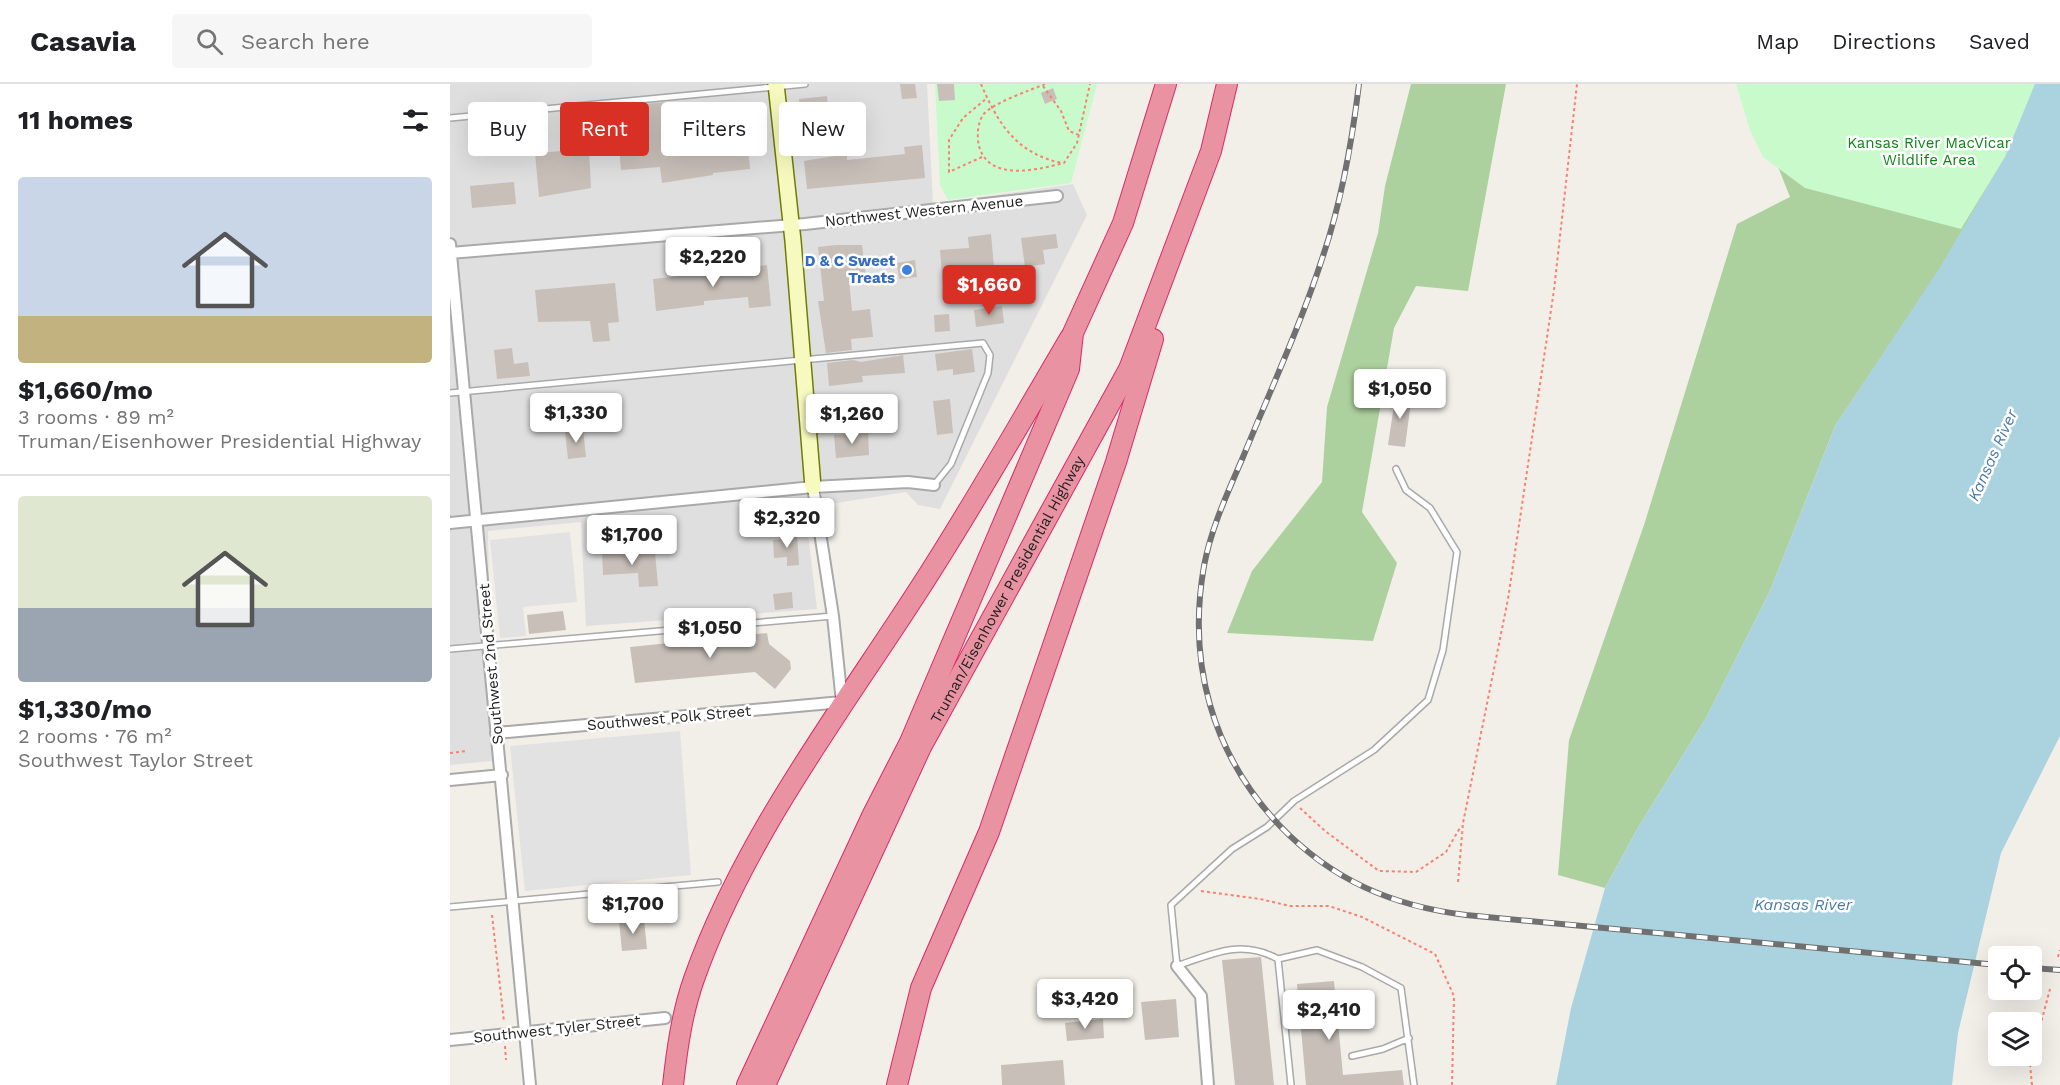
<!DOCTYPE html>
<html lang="en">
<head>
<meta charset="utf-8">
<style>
	body { margin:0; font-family:"Work Sans",sans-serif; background:#f6f6f6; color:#202124; height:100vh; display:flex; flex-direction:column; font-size:22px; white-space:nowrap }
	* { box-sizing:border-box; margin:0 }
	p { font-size:20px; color:#757577 }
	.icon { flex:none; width:33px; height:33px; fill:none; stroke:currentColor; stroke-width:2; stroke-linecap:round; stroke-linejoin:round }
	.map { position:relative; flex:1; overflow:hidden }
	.drawer { display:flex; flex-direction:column; background:#fff; width:450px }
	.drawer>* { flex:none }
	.hud { position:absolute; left:18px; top:18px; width:570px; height:54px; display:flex; gap:12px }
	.buttons { position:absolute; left:1538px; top:862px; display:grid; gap:12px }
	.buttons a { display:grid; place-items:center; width:54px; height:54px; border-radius:6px; background:#fff; box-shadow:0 6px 24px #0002; font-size:30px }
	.price { position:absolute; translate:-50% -51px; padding:0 14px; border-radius:6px; background:#fff; color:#222; font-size:20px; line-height:39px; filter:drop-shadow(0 2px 3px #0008) }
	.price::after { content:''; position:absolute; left:50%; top:36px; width:18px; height:14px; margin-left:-9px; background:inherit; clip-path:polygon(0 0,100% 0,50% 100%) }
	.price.on { background:#d93025; color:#fff }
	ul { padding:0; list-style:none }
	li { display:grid; align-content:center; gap:12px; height:318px; padding:0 18px }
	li+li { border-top:2px solid #e0e0e0 }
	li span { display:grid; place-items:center; height:186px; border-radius:6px; color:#555 }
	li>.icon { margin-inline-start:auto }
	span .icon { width:108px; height:108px; fill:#fffc; stroke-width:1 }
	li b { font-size:26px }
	h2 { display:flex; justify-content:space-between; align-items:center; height:72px; padding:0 18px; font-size:26px }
	.chip { padding:0 21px; border-radius:6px; background:#fff; box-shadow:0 6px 24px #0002; font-size:21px; line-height:54px }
	.chip.on { background:#d93025; color:#fff }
	header { display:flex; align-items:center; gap:36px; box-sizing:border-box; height:84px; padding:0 30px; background:#fff; border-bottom:2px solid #e0e0e0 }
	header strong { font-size:28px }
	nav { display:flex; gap:33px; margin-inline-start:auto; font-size:21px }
	.search { width:420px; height:54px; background:#f6f6f6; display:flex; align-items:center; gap:15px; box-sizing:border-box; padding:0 21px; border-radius:6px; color:#757577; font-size:22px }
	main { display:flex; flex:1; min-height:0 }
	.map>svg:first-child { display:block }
	.residential { fill:#e0dfdf }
	.forest { fill:#add19e }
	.park { fill:#c8facc }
	.parking { fill:#e2e2e2 }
	.water { fill:#aad3df }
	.building { fill:#c7bfb8 }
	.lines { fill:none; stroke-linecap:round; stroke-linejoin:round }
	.lane-casing { stroke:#a9a9a9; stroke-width:8 }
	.street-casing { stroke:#a9a9a9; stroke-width:14 }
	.secondary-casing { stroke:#707d05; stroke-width:18 }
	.highway-casing { stroke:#dc2a67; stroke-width:22 }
	.path { stroke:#fa8072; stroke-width:2; stroke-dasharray:3 3; stroke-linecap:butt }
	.lane { stroke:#fff; stroke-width:5 }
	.street { stroke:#fff; stroke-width:10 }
	.secondary { stroke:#f7fabf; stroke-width:15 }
	.highway { stroke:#e892a2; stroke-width:20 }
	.rail-casing { stroke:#707070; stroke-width:6 }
	.rail { stroke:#fff; stroke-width:4; stroke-dasharray:11; stroke-linecap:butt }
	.shop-dot { fill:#3f7fe0; stroke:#fff; stroke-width:2 }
	.labels { text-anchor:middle; stroke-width:5; stroke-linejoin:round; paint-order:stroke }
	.park-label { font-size:15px; fill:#0c8416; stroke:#fff }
	.street-label { font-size:15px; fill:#222; stroke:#fff }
	.shop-label { font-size:15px; font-weight:bold; fill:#366cbe; stroke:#fff; text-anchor:end }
	.water-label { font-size:16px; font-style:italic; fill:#4a7aab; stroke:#fff }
</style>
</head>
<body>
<header>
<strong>Casavia</strong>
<div class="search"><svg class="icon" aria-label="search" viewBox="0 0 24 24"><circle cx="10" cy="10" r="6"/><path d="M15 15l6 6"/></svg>Search here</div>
<nav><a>Map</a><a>Directions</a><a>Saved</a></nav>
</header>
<main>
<section class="drawer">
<h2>11 homes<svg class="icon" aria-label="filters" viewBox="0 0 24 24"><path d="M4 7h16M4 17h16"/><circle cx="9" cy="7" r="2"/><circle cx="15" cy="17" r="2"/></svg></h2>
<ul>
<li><span style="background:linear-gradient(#c9d6e8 75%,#c2b280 0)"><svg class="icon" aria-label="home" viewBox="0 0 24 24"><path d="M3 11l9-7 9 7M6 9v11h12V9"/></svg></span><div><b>$1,660/mo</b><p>3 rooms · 89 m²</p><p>Truman/Eisenhower Presidential Highway</p></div></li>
<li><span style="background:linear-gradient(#dfe7d0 60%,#9aa5b1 0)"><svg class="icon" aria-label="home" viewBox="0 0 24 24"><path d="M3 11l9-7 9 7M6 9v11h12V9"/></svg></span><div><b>$1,330/mo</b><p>2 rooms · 76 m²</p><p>Southwest Taylor Street</p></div></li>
</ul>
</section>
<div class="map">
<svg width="1610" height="1001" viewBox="0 0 1610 1001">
	<rect width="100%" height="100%" fill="#f2efe9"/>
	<!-- residential -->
	<path class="residential" d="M0,0H477L483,120L623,100L637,131L490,425L468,421L456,408L355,424L367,525L136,542L131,438L38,447L42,677L0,681Z"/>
	<!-- forest -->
	<path class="forest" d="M961,0H1056L1018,207L966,202L944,244L912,428L947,479L923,557L777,549L802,487L872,398L877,323L928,149L935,102Z
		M1295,0H1585L1555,73L1490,185L1385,342L1320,507L1256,634L1189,742L1155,804L1108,791L1119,656L1194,441L1287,140L1340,113Z"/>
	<!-- park -->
	<path class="park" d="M485,0H647L621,99L498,116L490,101Z
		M1286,0H1585L1555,73L1511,145L1355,104L1313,73L1300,46Z"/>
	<!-- parking -->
	<path class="parking" d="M120,448L127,518L73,523L76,552L50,554L40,456Z
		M230,647L241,791L75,807L60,662Z"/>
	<!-- water -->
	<path class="water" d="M1585,0H1610V652L1551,769L1508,949L1502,1001H1106L1121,924L1155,804L1189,742L1256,634L1320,507L1385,342L1489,185L1555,73Z"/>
	<!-- building -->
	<path class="building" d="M450,0H465L467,14L452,15Z
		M487,0H504L505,16L489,17Z
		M603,4L607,15L595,20L591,9Z
		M377,12L379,33L351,36L349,15Z
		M217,18L220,49H226L228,63L260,60L261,66L298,63L300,85L263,89V91L212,99L210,83L171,86L168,52L198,50L195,20Z
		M152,25L153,42L136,43L134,27Z
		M472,61L475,94L357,105L354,77L397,70V76L455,70L454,63Z
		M139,65L141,104L89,113L85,69Z
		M64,98L66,120L22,124L20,102Z
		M541,150L545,194L515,197L516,214L494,216L490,166L519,164L518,153Z
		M606,150L608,164L593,166L595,180L575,183L571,154Z
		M386,161H412L416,194L399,196L402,227L420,225L423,253L401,255L402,266L376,269L368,217H374L368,163Z
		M465,176L467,193L449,195L447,179Z
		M317,181L321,222L299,224L298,213L254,217V221L206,227L203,195L229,192V189L251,187V190Z
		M165,199L169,238L158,239L160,257L143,258L140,237L88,238L85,206Z
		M552,222L554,239L526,243L524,226Z
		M499,230L500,247L485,248L484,231Z
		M62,264L64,280L78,278L80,292L47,295L44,266Z
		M522,265L525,288L503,291V285L487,287L485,270Z
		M453,271L455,289L412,292L413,298L379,302L377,279L403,276L411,278Z
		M946,308L962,310L955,363L938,361Z
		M500,315L503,349L487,351L483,317Z
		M133,346L136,373L118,375L115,348Z
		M418,349L419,371L386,374L384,351Z
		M347,450L349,481L337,482V473L324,474L323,456L332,455V451Z
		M172,466V470L205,468L208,502L189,503L188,489L153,491L152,467Z
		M342,508L343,524L325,526L323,510Z
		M113,527L116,546L79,550L77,531Z
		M317,549L319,560L340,577L341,585L325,605L305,588L185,599L180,563Z
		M194,835L197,865L172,867L169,837Z
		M811,873L824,1001H785L772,876Z
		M884,897L893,991L952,986L954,1001H856L847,900Z
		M726,915L729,953L695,956L691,918Z
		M653,935L654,954L617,957L615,939Z
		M613,976L615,1001H552L551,981Z"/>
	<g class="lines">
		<!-- lane casing -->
		<g class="lane-casing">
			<path id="lane" d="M0,34L355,0
				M0,309L533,259L540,271L538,289L501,380L484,401
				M0,565L383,532
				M0,823L268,798
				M828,875L867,866L912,883L951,904L964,1001
				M902,972L933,965L959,954
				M841,1001L828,875C791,855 764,869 727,882L721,821L782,765L817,743L844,717L924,666L978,616L993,566L1007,468L980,424L956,406L946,385"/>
		</g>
		<!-- street casing -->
		<g class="street-casing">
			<path id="street" d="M0,160L80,1001
				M0,169L355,140L607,112
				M0,439L363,403L458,398L484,401
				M46,649L392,618L383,532L363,403
				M0,696L52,691
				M727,882L751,912L758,1001
				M0,956L215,934"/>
		</g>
		<!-- secondary casing -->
		<g class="secondary-casing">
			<path id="secondary" d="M326,0L343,157L363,403"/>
		</g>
		<!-- highway casing -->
		<g class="highway-casing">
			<g id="highway">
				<path d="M223,1001C227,965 232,929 244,895C294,754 388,631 468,507C522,424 570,339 620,254"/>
				<path d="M297,1001L423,730L460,658L619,285L623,249L673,139L716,0"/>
				<path id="s1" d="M315,1001L471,663L679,285L761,67L777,0"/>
				<path d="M447,1001L471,904L539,748L666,378L703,255"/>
			</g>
		</g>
		<!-- path -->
		<path class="path" d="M531,0C548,40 567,70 612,79
			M595,0C581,6 542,19 533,31C527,40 527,53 529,62C539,98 586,86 614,79L627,59L640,0
			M593,2L611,27L619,47L629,51
			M532,73L499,88V56L513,34L537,14
			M0,669L17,667
			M850,724L875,747L929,787L966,788L996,768L1011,742
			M1008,798L1013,739L1058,515L1104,206L1127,0
			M751,807L810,815L840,822H879L912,833L985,870L1004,912L1002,1001
			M42,831L54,938
			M1608,873L1610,866
			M55,962L56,976
			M1582,1001L1580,980L1600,905"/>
		<!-- lane -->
		<use href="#lane" class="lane"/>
		<!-- street -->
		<use href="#street" class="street"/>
		<!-- secondary -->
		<use href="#secondary" class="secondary"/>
		<!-- highway -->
		<use href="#highway" class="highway"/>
		<!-- rail casing -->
		<g class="rail-casing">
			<path id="rail" d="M909,0C902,58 892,116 873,172C851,240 820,307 793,373C778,408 761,444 754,482C737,579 762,670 830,742C882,796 942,822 1016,831L1548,881
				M1581,884L1610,886"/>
		</g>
		<!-- rail -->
		<use href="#rail" class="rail"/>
	</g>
	<!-- markers -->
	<circle class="shop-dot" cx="457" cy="186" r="6"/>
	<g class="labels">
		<!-- park labels -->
		<g class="park-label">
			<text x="1479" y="64">Kansas River MacVicar<tspan x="1479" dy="17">Wildlife Area</tspan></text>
		</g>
		<!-- street labels -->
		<g class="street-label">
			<text transform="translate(474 127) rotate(-6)" y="5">Northwest Western Avenue</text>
			<text dy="5" stroke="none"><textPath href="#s1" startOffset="552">Truman/Eisenhower Presidential Highway</textPath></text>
			<text transform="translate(41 580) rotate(-95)" y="5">Southwest 2nd Street</text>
			<text transform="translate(219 634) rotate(-5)" y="5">Southwest Polk Street</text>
			<text transform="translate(107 945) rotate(-6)" y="5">Southwest Tyler Street</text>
		</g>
		<!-- shop labels -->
		<g class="shop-label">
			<text x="445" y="182">D &amp; C Sweet<tspan x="445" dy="17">Treats</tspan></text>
		</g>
		<!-- water labels -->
		<g class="water-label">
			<text transform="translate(1542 371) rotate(-66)" y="6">Kansas River</text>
			<text x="1353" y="826">Kansas River</text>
		</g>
	</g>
</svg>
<div class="buttons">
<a><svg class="icon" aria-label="locate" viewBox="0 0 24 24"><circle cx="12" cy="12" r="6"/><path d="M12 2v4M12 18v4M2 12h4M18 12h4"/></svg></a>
<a><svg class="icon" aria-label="layers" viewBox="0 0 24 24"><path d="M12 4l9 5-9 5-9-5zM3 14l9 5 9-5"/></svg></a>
</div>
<b class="price" style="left:263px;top:204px">$2,220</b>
<b class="price on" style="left:539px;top:232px">$1,660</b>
<b class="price" style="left:950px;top:336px">$1,050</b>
<b class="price" style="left:126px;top:360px">$1,330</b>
<b class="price" style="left:402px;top:361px">$1,260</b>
<b class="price" style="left:337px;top:465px">$2,320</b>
<b class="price" style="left:182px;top:482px">$1,700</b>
<b class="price" style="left:260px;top:575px">$1,050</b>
<b class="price" style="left:183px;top:851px">$1,700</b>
<b class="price" style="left:635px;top:946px">$3,420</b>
<b class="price" style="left:879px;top:957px">$2,410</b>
<div class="hud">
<a class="chip">Buy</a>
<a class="chip on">Rent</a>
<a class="chip">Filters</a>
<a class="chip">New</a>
</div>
</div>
</main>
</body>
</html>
